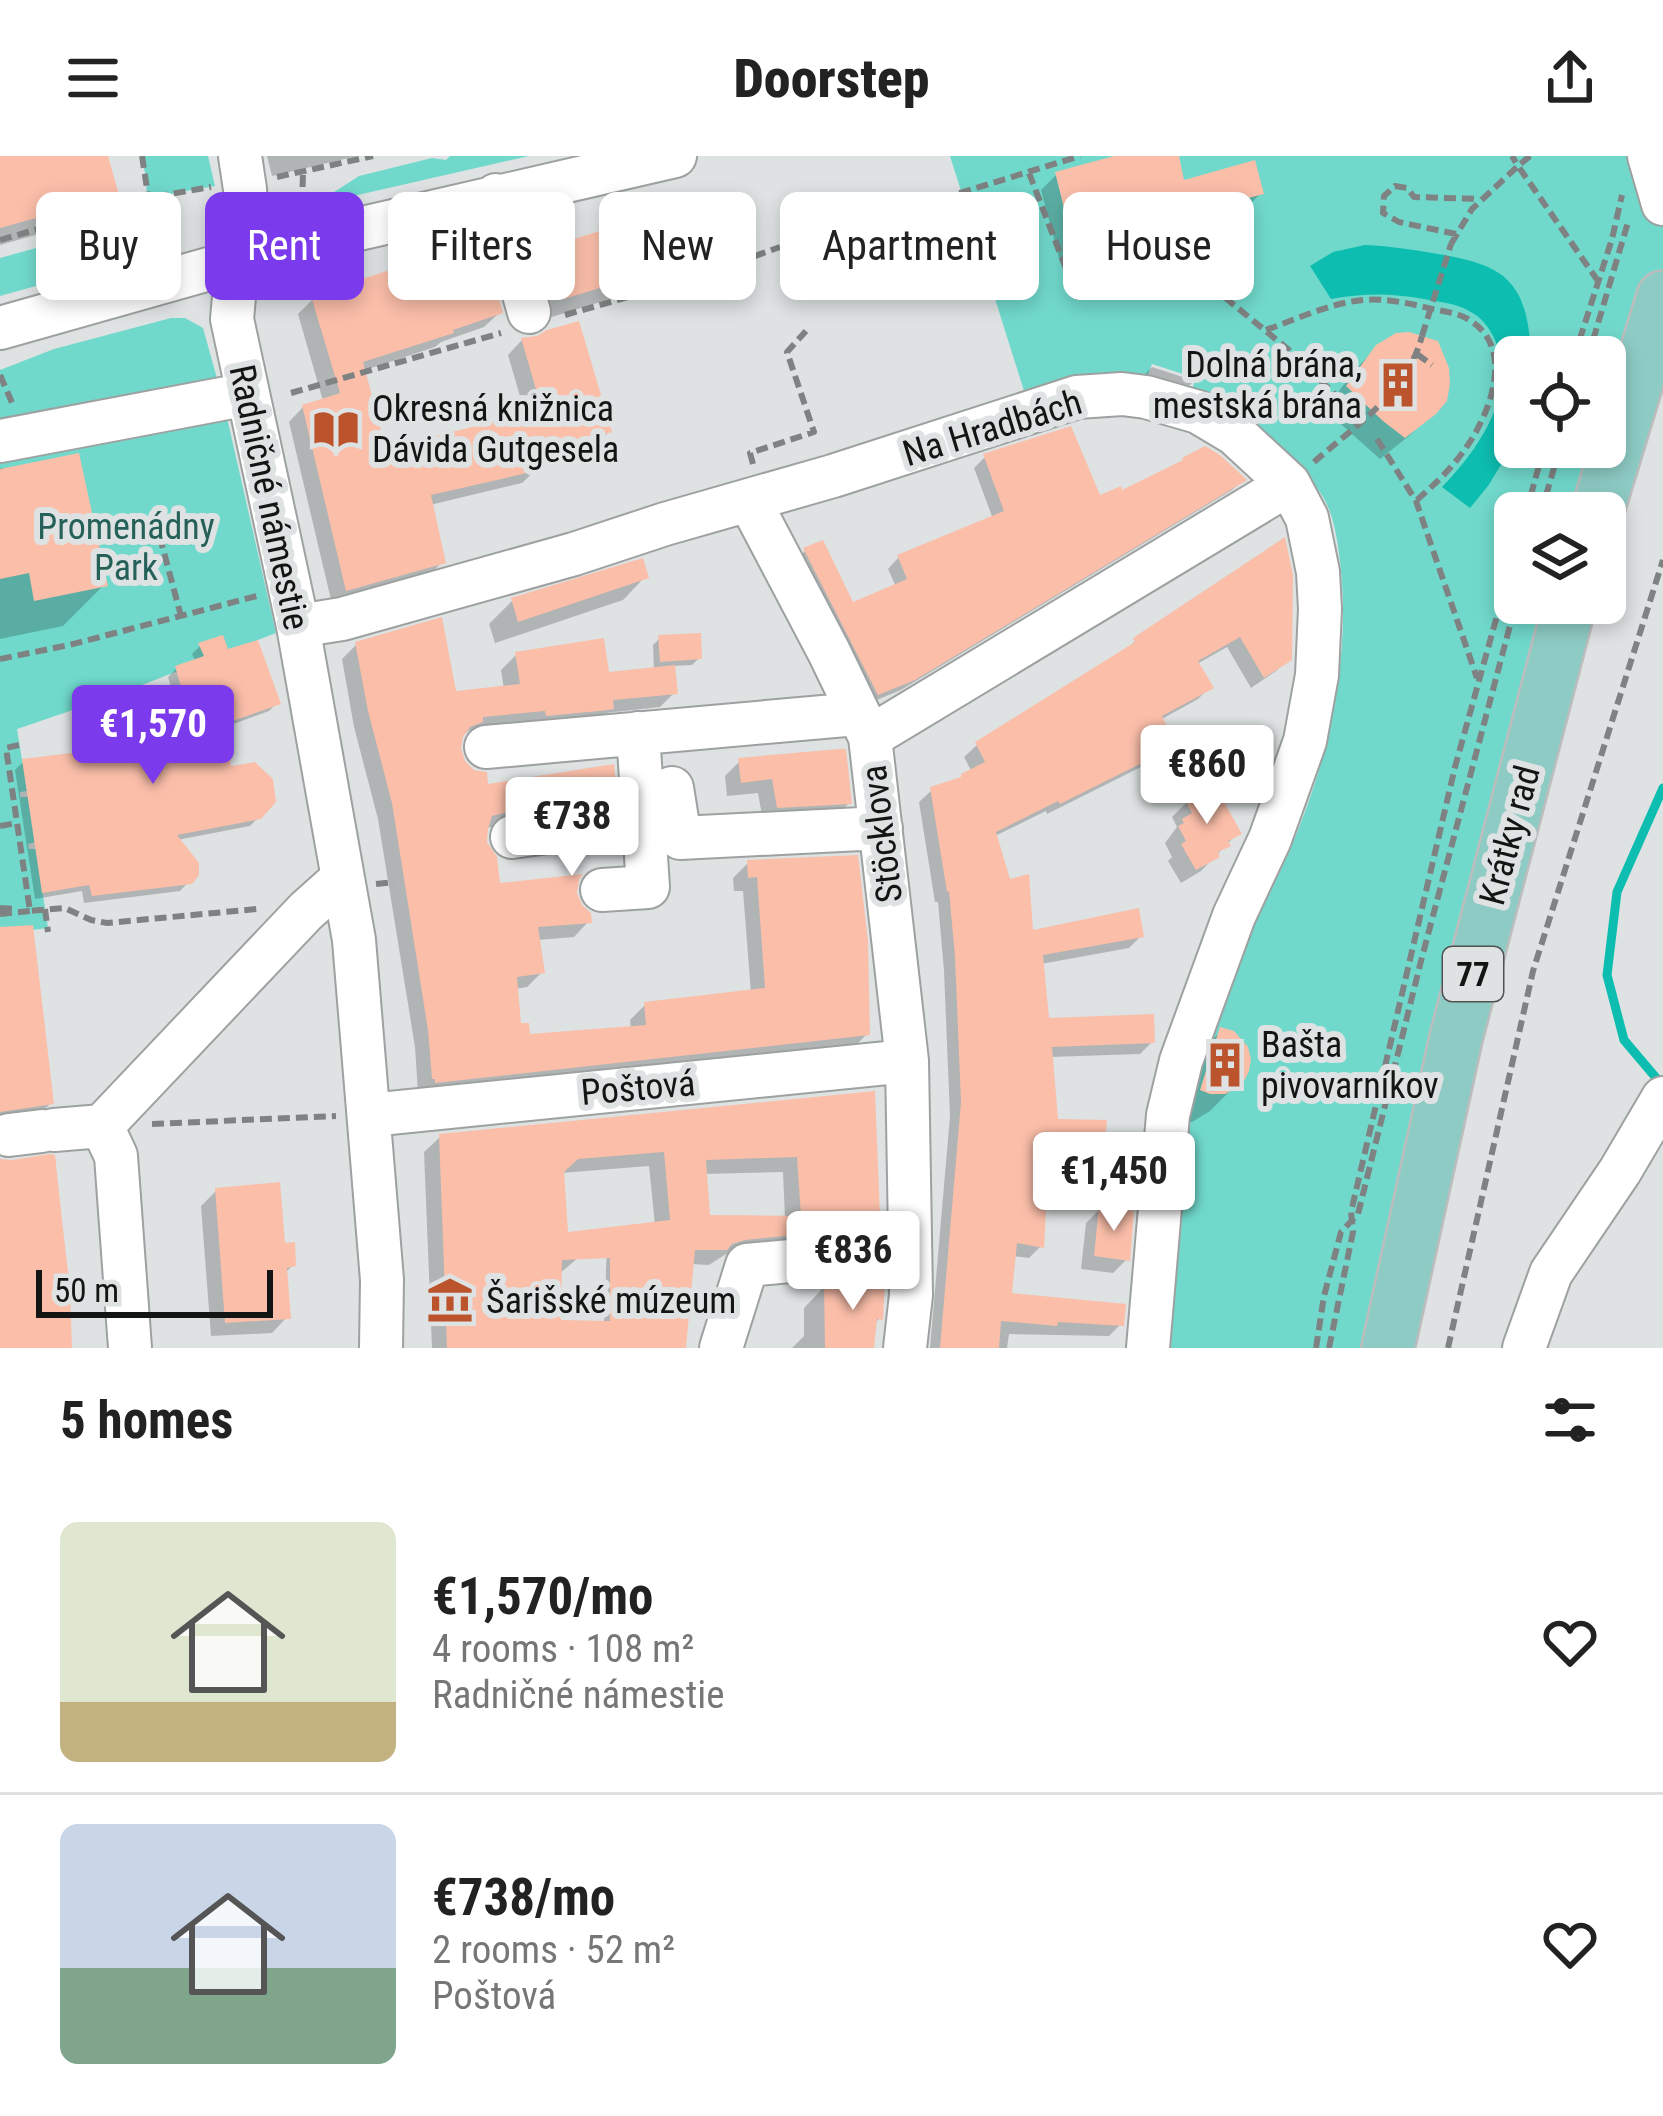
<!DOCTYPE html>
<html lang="en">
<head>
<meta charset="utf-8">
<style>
	body { margin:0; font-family:"Roboto Condensed",sans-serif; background:#f2f2f2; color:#222; height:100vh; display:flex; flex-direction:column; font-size:45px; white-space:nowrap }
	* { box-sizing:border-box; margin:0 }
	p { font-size:39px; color:#767676 }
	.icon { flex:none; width:66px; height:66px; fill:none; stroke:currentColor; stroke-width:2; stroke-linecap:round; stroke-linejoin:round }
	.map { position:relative; height:1192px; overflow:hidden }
	.details { display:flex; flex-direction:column; background:#fff; flex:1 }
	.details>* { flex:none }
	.hud { position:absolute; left:36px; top:36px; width:1593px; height:108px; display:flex; gap:24px }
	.tools { position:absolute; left:1494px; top:180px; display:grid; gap:24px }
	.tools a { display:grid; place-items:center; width:132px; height:132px; border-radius:18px; background:#fff; box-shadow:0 6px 18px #0003; font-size:60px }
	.scale { position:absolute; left:36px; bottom:30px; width:237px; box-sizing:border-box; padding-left:12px; border:6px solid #131414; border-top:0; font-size:33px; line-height:42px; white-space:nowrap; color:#131414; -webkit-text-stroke:9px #dee2e2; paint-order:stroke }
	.price { position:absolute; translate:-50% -102px; padding:0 27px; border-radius:12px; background:#fff; color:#222; font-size:39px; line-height:78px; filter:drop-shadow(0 3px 6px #0008) }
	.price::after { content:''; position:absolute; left:50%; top:72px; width:36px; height:27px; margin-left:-18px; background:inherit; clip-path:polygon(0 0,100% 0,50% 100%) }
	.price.on { background:#7c3aed; color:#fff }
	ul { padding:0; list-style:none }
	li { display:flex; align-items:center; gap:36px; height:300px; padding:0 60px }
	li+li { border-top:3px solid #e0e0e0 }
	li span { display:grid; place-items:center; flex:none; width:336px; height:240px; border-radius:18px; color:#555 }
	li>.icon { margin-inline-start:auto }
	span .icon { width:144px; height:144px; fill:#fffc; stroke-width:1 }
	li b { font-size:51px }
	h2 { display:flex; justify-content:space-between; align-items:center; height:144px; padding:0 60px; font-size:51px }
	.tag { padding:0 42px; border-radius:18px; background:#fff; box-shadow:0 6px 18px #0003; font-size:42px; line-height:108px }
	.tag.on { background:#7c3aed; color:#fff }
	header { display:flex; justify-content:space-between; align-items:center; height:156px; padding:0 60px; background:#fff; font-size:54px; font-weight:800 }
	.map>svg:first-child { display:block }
	.green { fill:#71d9cc; fill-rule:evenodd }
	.water { fill:#0dbeb0 }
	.shadow { fill:#0003; fill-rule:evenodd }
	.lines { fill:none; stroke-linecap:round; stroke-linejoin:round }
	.stream { stroke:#0dbeb0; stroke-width:9 }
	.building { fill:#fabea9; fill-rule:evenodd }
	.minor-casing { stroke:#9da1a0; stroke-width:46 }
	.major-casing { stroke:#bdbdbd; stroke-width:56 }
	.path { stroke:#7f8282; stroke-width:6; stroke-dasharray:12 6; stroke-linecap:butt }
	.minor { stroke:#fff; stroke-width:42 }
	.major { stroke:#8dcbc4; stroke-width:51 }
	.path-bridge { stroke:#7f8282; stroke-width:6; stroke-dasharray:12 6; stroke-linecap:butt }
	.labels { text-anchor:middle; stroke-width:12; stroke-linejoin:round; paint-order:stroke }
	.shield { fill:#dee2e2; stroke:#505252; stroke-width:3 }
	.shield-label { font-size:33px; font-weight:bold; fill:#131414 }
	.poi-label { font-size:36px; fill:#131414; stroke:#dee2e2; text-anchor:start }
	.street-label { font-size:36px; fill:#131414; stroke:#dee2e2 }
	.park-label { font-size:36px; fill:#256059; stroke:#dee2e2 }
</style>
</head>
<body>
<header><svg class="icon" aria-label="menu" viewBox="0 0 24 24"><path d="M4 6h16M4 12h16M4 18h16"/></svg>Doorstep<svg class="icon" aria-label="share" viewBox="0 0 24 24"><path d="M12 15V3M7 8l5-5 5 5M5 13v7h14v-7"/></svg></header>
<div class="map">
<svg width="1663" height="1192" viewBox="0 0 1663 1192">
	<rect width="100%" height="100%" fill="#dee2e2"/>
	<!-- green -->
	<path class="green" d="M141,0H208L215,30L147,42L146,21Z
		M450,0H529L314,49L359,20L432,2L446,4Z
		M950,0H1649L1663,48V141L1597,357H1515V447H1570L1389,1192H1171C1175,1086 1179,978 1211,876C1229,815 1261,758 1287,700C1327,611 1352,504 1340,406C1337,380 1333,350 1315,330C1281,290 1236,262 1192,236L1195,222L1152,208L1147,221C1104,208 1066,224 1025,238ZM1515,201H1605V291H1515Z
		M119,69L134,71L144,100L0,140V102Z
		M171,162H185L203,172L223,244L276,477L111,541L17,573L27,635L20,636V641H28L36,686L28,688L29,693H36L48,772L0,778V214L54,193Z"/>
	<!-- water -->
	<path class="water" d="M1365,89C1388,90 1410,93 1432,97C1505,108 1528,124 1531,201H1515V286L1488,330L1470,352L1442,331C1478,294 1520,235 1494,182C1489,171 1480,160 1469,155C1456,147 1439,146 1424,143C1391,137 1363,137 1331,143L1310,110L1333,96Z"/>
	<!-- shadow -->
	<path class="shadow" d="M0,0H105L115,38L89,64L0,89Z
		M267,0H357L272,20Z
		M1126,0H1175L1182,27L1261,37L1246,52L1182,68L1175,74L1060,105L1041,34L1056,19Z
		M540,97L681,105L658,128L539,165L517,120Z
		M313,143L499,157L484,171L441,186L435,191L362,215L383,292L409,289L526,261L508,199L522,184L609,276L594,290L535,307L537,313L522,327L430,349L442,406L428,421L332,448L289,266L303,251L323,245L298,158Z
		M1377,191L1433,256L1409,280L1380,303L1325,254L1353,216Z
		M1152,211L1192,224V227L1176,242L1137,226Z
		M985,301L1098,343L1120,338L1242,324L1232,334L901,534L867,548L794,406L805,395L851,450L896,431L888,413L898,402L993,363L974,312Z
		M0,312H20L104,429L63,470L0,483Z
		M1283,386L1289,502L1276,515L1251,532L1227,491L1197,508L1210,531L1198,543L1160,564L1173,589L1161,601L1047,658L1046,655L995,680L1008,727L1030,778L1141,780L1129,792L1041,808L1047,865L1152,886L1140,898L1050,901L1055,966L1101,995L1088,1007L1045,1006L1041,1090L1029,1102L1013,1100L1009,1140L1121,1168L1109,1180L1009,1178L1007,1192H930L950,960L944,815L938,746H935L919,646L932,634L957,626L972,616L964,601L977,589L1123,497L1135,485Z
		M645,421L623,444L495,487L489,468L512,445Z
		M660,482L699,502L692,509L672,510L675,536L660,551L606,557L596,567L531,568L470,574L459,582L462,606L485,632L613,639L598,654L486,672L484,684L498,730L574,737L588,766L574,781L537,784L542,816L527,831L515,833L518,870L528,881L631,873L630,864L645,849L751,837L743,735H734L733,722L748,707L867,878L852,893L418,937L415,891L378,663L354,571L342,503L357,488L454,538L504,533L501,514L516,499L607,519L654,514L653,489Z
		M200,490L226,497L277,547L269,555L222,572L229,613L259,661L250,670L177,684L196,718L180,735L84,747L82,735L35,743L15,614L23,606L187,586L168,521L176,513L196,506L192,498Z
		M740,605L849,647L834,662L763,665L758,637L727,640L725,620Z
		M1187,646L1238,677L1201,715L1181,727L1168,705L1172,701L1165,687L1177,671L1172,661Z
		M0,774L51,947L35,963L0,967Z
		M1221,875L1241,924L1210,955L1192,966H1179L1191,905Z
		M872,939L877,1059L861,1074L800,1075L784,1093L726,1098L709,1109L691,1108L684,1192H603L607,1088L655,1069L649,1010L561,1017L566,1079L578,1102L559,1118L558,1167H572L569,1192H432L424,996L440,981ZM783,1016L785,1063L707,1062L704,1018Z
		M216,1035L283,1090L293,1109L284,1118L287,1161L272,1177L211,1180L201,1050Z
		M1100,1053L1127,1103L1113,1117L1081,1113L1086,1067Z
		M825,1130L880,1162L873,1169L871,1192H792L804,1180V1152Z"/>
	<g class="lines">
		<!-- stream -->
		<path class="stream" d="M1663,632L1617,736L1607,819L1624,884L1663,930"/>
	</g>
	<!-- building -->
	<path class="building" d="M0,0H108L119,39L0,72Z
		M1114,0H1179L1184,24L1255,4L1264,38L1192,56L1193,60L1074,92L1055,16Z
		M668,54L684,106L564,143H554L538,94Z
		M464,92L465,96L478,97L489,107L503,157L453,174L454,177L363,206L385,289L410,282L411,286L542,254L521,182L537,180L547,174L579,165L612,276L536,299L540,314L431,339L446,407L346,435L302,249L340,237L311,140L429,101Z
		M1409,176L1438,185L1449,212L1450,228L1447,245L1436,258L1405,282L1383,265L1346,230L1376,189L1396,177Z
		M1071,270L1100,339L1121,330L1122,334L1183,304L1182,302L1205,290L1220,299L1247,324L915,524L878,539L803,392L823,384L853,446L907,423L897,399L1004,355L983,298Z
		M79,297L108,430L34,445L29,417L0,423V313Z
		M1285,381L1293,419L1292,504L1264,522L1240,481L1198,505L1214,532L1162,560L1176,590L1060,648L1058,645L996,676L1010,723L1029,718L1033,774L1139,752L1144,781L1043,799L1049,862L1154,858L1155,887L1052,891L1058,963L1107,964L1104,996L1049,995L1044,1092L1017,1087L1012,1137L1126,1148L1124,1170L1058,1166L1057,1170L1001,1165L999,1192H940L961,946L955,801L949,735L947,736L930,631L961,621V618L985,606L975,586L1135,486L1133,482Z
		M643,402L649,422L518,466L511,442Z
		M442,461L456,535L520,528L515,496L604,482L609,516L675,509L678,538L613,544L614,553L599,555L546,560L545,555L483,561V566L470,571L463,581L461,592L465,605L474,614L487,616L488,628L614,608L617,640L508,656L492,660L488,673L487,686L497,701L500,727L583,718L579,724L577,737L582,749L591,757L592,767L538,771L545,817L517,821L521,867H529L530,878L646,869L644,846L765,832L757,721L748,722L747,704L858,699L868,785L870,879L435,927V923H432L428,874L392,647L368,555L355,486Z
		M701,477L702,503L660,506L658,479Z
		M223,479L228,493L258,484L281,548L224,568L231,610L255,606L273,623L276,646L261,663L177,679L199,707V719L192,728L92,740L89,729L42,737L22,603L196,582L175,510L204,500L198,487Z
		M839,593H846L852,648L777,652L772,623L741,627L738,602Z
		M1214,628L1242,678L1228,685L1231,690L1218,696L1220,701L1196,714L1181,688L1186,685L1178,670L1184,667L1182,663L1192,657L1185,644Z
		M33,769L54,948L0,956V771Z
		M1220,871L1234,875L1248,891L1251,903L1249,915L1244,925L1235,933L1225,938H1210L1200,934Z
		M875,935L880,1060H803V1078L745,1084L732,1088L727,1094H695L686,1192H447L439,978ZM664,996L670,1064L568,1076L564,1016L578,1003ZM797,1001L801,1060L710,1059L706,1004ZM610,1102V1165L561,1164L562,1104Z
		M50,998L55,999L62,1064L70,1133L72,1192H0V1003L12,1004Z
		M280,1026L285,1087L295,1086L296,1110L287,1112L291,1163L225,1167L215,1032Z
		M1099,1050L1134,1055L1130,1105L1094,1100Z
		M885,1122L883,1164L877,1163L874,1192H825L824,1128Z"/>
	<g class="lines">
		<!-- minor casing -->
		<g class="minor-casing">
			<path id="minor" d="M240,0L245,33L247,67L244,103L235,130L232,163L298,470L354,784L382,1124L381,1192
				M1649,0L1663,48
				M496,39L529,156
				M0,172L311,84L675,0
				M0,285L248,238
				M749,344L829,496L870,581L907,905L911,1139L905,1192
				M298,470L342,463L574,398L665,368L833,320L1077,241L1122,238L1146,241L1198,256L1235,278L1289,328L1307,362L1318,416L1320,453L1317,519L1305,585L1270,683L1234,760L1181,905L1168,959L1148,1192
				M870,581L1289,328
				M486,591L857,558
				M672,632L680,682L881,672
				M512,681L644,662
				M602,734L648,731L638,577
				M370,959L907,905
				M102,970L306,755L343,722
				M102,970L116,1000L130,1192
				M54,974L102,970
				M9,979L42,975
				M721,1192L747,1109L910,1094
				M1524,1192L1551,1117L1620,1015L1663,942"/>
		</g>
		<!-- major casing -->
		<g class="major-casing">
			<path id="major" d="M1597,357L1663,141
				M1388,1192L1456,882L1570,447"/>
		</g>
		<!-- path -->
		<path class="path" d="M142,0L156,91
			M1530,0L1518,10L1598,125
			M1029,17L1077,141L1149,121L1186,123L1205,130L1223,140L1289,194L1350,253
			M277,21L373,0
			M302,49L303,17
			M910,59L950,40L1080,0
			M1456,78L1399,66L1383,57L1384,40L1395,30L1407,32L1414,41L1480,43
			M0,84L147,42L211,31
			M1451,88L1472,53L1518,10L1512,0
			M565,159L691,123L780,91
			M1266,174C1297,163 1330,147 1363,144C1388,142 1412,148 1437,154C1449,156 1461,158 1471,165C1520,197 1484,272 1456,305C1444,320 1430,332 1416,345
			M1417,198L1432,209
			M1574,201L1612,83L1622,39
			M1588,201L1629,63
			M0,219L13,249
			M291,237L501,177
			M1377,283L1416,345L1477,522
			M1314,306C1357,268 1407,237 1422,180
			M753,308L750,297L814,276L787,196L806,175
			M1526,357L1544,291
			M1541,357L1560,291
			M155,363L181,460
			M0,503L69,489L257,440
			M19,589L6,592L30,755L65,752L91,764L107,767L257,753
			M0,670L17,667
			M376,728L394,726
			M0,752L14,753
			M45,753L48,776
			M0,758L30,755
			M152,968L336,960
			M1316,1192L1324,1140L1341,1076L1358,1058L1421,805L1516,447
			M1329,1192L1353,1076L1351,1056L1455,611L1515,395
			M1448,1192L1533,815L1663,404"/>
		<!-- minor -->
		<use href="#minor" class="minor"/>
		<!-- major -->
		<use href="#major" class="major"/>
		<!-- path-bridge -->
		<path class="path-bridge" d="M1422,180L1451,88"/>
	</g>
	<!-- icons -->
	<defs>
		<g id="building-bare" transform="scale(3.6)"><path d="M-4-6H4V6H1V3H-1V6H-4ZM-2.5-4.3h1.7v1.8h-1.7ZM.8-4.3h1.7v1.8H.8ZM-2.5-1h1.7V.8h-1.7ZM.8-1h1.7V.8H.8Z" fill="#bb542c" stroke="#dee2e2" stroke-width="2.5" paint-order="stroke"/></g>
		<g id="library-bare" transform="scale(3.6)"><path d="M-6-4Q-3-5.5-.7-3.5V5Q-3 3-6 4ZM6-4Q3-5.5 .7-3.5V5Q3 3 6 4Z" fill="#bb542c" stroke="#dee2e2" stroke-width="2.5" paint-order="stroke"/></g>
		<g id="museum-bare" transform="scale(3.6)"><path d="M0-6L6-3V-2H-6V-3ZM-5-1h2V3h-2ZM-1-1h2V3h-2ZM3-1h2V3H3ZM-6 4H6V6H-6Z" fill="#bb542c" stroke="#dee2e2" stroke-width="2.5" paint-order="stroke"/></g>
	</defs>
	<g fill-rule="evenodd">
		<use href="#building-bare" x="1398" y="229"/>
		<use href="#library-bare" x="336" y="273"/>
		<use href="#building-bare" x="1225" y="909"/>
		<use href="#museum-bare" x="450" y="1144"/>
	</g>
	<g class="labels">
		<!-- shield labels -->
		<rect class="shield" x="1443" y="791" width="60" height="54" rx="9"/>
		<g class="shield-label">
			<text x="1473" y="830">77</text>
		</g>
		<!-- poi labels -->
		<g class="poi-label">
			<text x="1362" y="221" text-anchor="end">Dolná brána,<tspan x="1362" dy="41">mestská brána</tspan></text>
			<text x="372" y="265">Okresná knižnica<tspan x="372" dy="41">Dávida Gutgesela</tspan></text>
			<text x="1261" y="901">Bašta<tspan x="1261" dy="41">pivovarníkov</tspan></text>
			<text x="486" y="1157">Šarišské múzeum</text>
		</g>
		<!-- street labels -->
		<g class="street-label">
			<text transform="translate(992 271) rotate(-17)" y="13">Na Hradbách</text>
			<text transform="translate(270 341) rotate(78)" y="13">Radničné námestie</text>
			<text transform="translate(881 678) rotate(-97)" y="13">Stöcklova</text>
			<text transform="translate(1509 679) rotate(-75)" y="13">Krátky rad</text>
			<text transform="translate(638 931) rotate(-5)" y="13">Poštová</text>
		</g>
		<!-- park labels -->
		<g class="park-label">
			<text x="126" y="383">Promenádny<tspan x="126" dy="41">Park</tspan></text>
		</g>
	</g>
</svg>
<div class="tools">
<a><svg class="icon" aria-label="locate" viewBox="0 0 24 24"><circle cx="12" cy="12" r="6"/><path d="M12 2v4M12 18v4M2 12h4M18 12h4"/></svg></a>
<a><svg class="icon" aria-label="layers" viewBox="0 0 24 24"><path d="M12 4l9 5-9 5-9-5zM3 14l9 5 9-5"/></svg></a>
</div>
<div class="scale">50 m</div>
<b class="price on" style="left:153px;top:631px">€1,570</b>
<b class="price" style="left:1207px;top:671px">€860</b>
<b class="price" style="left:572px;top:723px">€738</b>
<b class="price" style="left:1114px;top:1078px">€1,450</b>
<b class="price" style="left:853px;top:1157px">€836</b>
<div class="hud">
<a class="tag">Buy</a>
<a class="tag on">Rent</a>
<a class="tag">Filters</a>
<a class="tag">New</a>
<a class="tag">Apartment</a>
<a class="tag">House</a>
</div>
</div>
<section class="details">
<h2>5 homes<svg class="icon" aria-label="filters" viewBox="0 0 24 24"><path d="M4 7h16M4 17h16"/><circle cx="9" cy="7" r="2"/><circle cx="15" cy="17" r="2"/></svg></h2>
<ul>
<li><span style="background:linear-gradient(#dfe7d0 75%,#c2b280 0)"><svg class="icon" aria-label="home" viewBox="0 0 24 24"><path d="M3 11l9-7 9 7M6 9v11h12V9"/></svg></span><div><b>€1,570/mo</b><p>4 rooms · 108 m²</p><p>Radničné námestie</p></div><svg class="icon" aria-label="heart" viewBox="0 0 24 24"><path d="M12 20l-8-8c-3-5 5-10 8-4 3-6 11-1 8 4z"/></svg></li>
<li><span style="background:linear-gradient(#c9d6e8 60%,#7fa58c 0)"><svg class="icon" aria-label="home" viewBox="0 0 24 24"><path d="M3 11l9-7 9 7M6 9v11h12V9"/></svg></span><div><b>€738/mo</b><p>2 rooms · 52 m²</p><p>Poštová</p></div><svg class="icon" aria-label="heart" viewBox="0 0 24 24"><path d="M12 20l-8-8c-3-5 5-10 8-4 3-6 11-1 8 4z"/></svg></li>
</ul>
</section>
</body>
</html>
